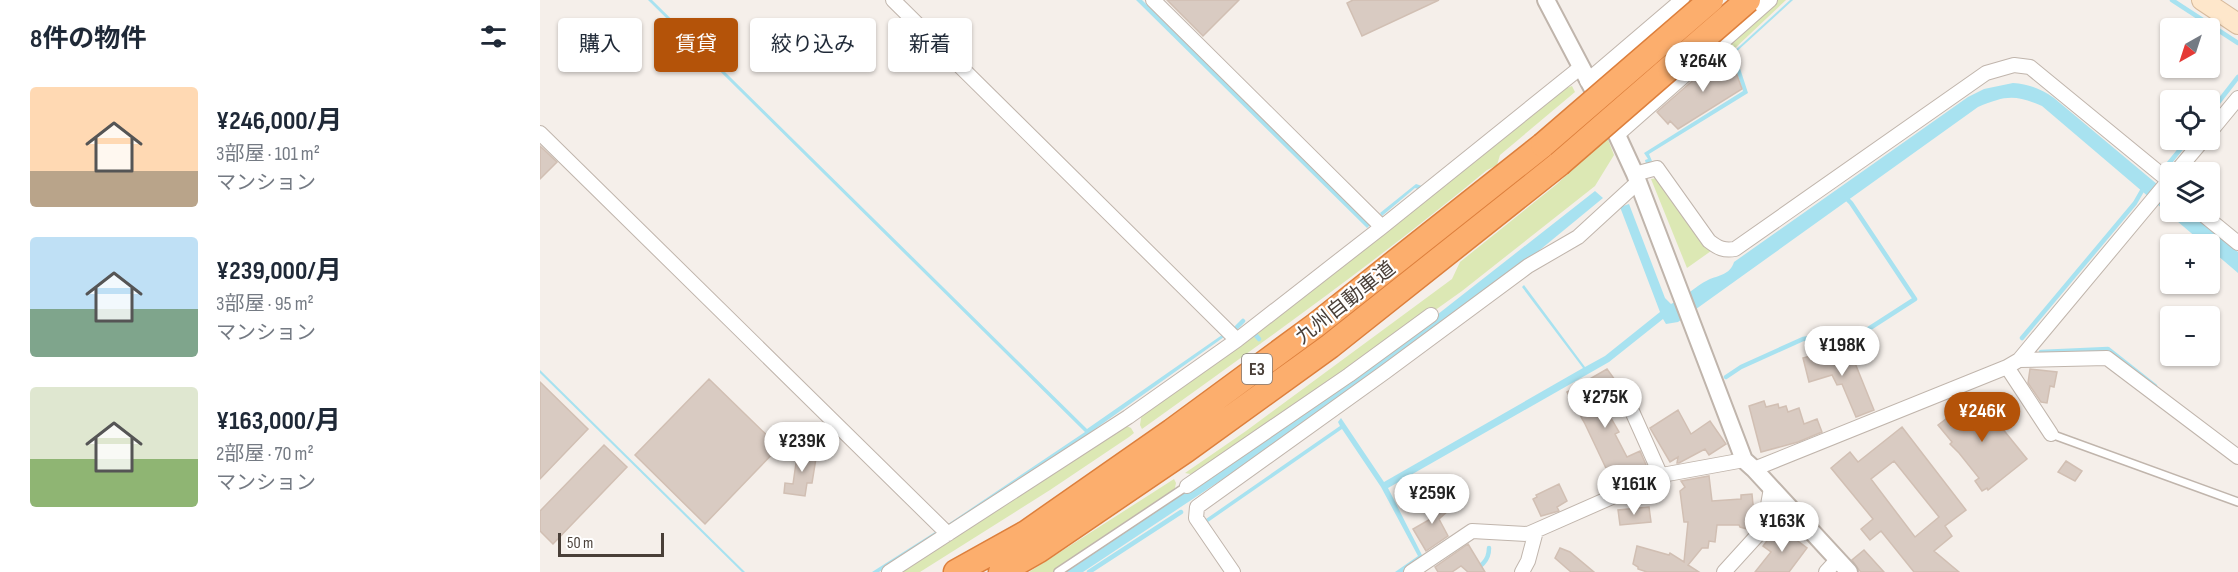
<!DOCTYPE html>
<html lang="ja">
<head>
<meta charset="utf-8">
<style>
	body { margin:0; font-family:"Sofia Sans Condensed","Noto Sans JP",sans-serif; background:#f2f2f3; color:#1f2937; height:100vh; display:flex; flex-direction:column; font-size:22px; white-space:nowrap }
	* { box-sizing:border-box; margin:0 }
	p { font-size:20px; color:#747a83 }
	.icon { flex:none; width:33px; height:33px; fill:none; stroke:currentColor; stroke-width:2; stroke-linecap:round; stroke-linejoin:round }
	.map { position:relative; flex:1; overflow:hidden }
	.drawer { display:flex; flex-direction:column; background:#fff; width:540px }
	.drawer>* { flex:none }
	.guide { position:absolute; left:18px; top:18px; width:570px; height:54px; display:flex; gap:12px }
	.needle { width:39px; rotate:219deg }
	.controls { position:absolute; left:1620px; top:18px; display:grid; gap:12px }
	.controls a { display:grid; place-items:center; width:60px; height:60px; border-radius:6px; background:#fff; box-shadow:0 2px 4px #0004; font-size:30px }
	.scale { position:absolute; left:18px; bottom:15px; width:106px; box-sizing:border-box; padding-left:6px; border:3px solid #493f38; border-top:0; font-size:16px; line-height:21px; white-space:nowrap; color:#493f38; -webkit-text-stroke:4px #fff; paint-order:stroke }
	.price { position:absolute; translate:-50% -51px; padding:0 14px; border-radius:21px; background:#fff; color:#222; font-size:20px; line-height:39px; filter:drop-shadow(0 2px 3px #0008) }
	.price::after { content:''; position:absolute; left:50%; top:36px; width:18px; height:14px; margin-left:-9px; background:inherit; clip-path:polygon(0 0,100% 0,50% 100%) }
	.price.active { background:#b45309; color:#fff }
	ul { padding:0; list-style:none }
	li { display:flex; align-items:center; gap:18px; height:150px; padding:0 30px }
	li span { display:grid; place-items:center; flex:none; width:168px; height:120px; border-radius:6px; color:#555 }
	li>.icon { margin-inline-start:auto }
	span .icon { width:72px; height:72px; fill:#fffc; stroke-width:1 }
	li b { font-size:26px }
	h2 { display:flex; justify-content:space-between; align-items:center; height:72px; padding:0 30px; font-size:26px }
	.chip { padding:0 21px; border-radius:6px; background:#fff; box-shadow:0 2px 4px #0004; font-size:21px; line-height:54px }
	.chip.active { background:#b45309; color:#fff }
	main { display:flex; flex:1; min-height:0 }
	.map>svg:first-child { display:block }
	.green { fill:#dce8b4 }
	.water { fill:#a8e2f0 }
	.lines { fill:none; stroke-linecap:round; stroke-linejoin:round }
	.stream { stroke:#a8e2f0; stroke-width:4.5 }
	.building { fill:#d9cbc2; stroke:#d1bfb3; stroke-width:1.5; fill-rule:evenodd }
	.service-casing { stroke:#c0b5ac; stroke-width:10 }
	.minor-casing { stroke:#c0b5ac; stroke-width:16 }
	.tertiary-casing { stroke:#c0b5ac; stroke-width:20 }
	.secondary-casing { stroke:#d7bb9d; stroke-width:22 }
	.motorway-casing { stroke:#dd7f3c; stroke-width:27 }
	.service { stroke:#fff; stroke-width:7 }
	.minor { stroke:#fff; stroke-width:14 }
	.tertiary { stroke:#fff; stroke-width:16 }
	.secondary { stroke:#fee7cb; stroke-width:20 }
	.motorway { stroke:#fcae6d; stroke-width:24 }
	.motorway-bridge-casing { stroke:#dd7f3c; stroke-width:27; stroke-linecap:butt }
	.motorway-bridge { stroke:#fcae6d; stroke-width:24 }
	.labels { text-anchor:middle; stroke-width:4.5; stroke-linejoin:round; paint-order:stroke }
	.shield { fill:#fff; stroke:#807974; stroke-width:1.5 }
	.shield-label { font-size:18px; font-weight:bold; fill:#493f38 }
	.street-label { font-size:20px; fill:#493f38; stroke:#fff }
</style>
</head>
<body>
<main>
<section class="drawer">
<h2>8件の物件<svg class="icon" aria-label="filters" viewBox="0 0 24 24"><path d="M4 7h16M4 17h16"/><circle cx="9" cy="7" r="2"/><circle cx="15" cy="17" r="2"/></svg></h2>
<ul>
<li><span style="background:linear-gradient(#ffd9b3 70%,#b9a48a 0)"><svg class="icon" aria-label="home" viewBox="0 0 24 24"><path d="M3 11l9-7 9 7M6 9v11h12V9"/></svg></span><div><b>¥246,000/月</b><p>3部屋 · 101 m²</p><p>マンション</p></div></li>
<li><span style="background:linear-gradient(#bfe0f5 60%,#7fa58c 0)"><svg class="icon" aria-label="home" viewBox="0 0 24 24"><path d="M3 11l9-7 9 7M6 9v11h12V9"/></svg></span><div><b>¥239,000/月</b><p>3部屋 · 95 m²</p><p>マンション</p></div></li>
<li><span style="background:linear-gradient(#dfe7d0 60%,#8fb573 0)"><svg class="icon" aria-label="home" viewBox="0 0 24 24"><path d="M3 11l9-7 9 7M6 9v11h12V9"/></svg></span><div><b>¥163,000/月</b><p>2部屋 · 70 m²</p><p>マンション</p></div></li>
</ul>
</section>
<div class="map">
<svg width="1698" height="572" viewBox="0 0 1698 572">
	<rect width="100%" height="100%" fill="#f5efea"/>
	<!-- green -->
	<path class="green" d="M1234,0H1246L1192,51L1188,40Z
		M1032,86L1035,92L960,155L957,165L947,170C836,262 719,345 602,429L600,425L602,412L694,351L948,151L1016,92Z
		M1067,137L1074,155L1055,186L922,291L811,370L660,472L650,474L645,473L706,431L912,279L920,262L1017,184Z
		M1118,178L1171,251L1147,268L1111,179Z
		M582,424L591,428L594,433L589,437L510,490L380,572H360L510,476Z
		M634,479L636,483L634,492L514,572H489Z"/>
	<!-- water -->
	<path class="water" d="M108,0H112L547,429L682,335L684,337L492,474L410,526L408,524L545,432Z
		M596,0H602L830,225L827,228Z
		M1250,0H1253L1195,53L1208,93L1109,154L1112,161L1106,164L1105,160L1108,159L1104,153L1203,91L1191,54Z
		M1473,83C1489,84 1501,89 1514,98L1630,195V212H1650L1698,252V273L1670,249V244H1664L1502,106C1474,94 1465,96 1438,107L1138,322L1126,324L1123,319L1069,362L848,488L884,559L864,572H855L878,556L841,487L802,429L668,522L666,519L800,426L798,422L801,418L844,482L1043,368L982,287L984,285L1045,367L1065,356L1120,312L1080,207L1089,204L1125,298L1131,304C1145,298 1155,286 1168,280C1179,275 1190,275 1194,262L1428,97L1444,89Z
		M876,184L882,186L881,190L875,188L842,216L840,213Z
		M1055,191L1063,198L984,263L722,453L543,572H525L706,452L893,318Z
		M0,370L205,572H202L0,373Z
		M395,532L396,534L339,572H332Z"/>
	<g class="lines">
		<!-- stream -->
		<path class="stream" d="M1632,0L1698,43
			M1670,113L1698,77
			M1625,168L1648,140
			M697,327L703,321
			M714,333L719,339
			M1482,338L1595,203L1603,189
			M1501,352L1568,349L1615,386
			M1186,377L1201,367L1263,339L1312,332L1316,337L1375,299L1311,203L1305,197
			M549,572L641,512
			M929,572C940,567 949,562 949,548"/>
	</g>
	<!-- building -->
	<path class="building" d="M627,0H699L663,36Z
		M813,0H899L822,36L807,3Z
		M1188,50L1202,89L1138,129L1130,121L1128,124L1117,112L1119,110Z
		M0,146L17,162L0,179Z
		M1313,346L1319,360L1315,363L1334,410L1316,417L1302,384L1297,385L1292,375L1269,382L1263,358L1277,354L1278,359L1293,351L1295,354Z
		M1067,369L1075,380L1056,392L1079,432L1075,434L1087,457L1100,451L1107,467L1098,471L1099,475L1074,485L1045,424L1027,392Z
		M1490,369L1517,372L1514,387L1510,386L1507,403L1501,402L1488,383Z
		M169,379L239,447L165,524L95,455Z
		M0,382L48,429L0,479Z
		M1436,396L1487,459L1448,490L1447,488L1442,491L1435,481L1439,478L1419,453L1410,444L1412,442L1398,425Z
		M1224,401L1226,407L1238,404L1239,408L1246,406L1248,412L1259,408L1264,424L1277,419L1282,432L1258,442L1221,452L1209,406Z
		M1138,410L1151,434L1170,421L1186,444L1169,455L1165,449L1139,463H1137L1138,457L1130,462L1110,428Z
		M1362,427L1426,510L1405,526L1412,536L1394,551L1419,572H1374L1341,531L1330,540L1321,529L1333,519L1291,468L1310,452L1318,462ZM1354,461L1399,517L1375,537L1331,479Z
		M64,445L87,467L13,544L0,531V511Z
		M258,449L277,452L272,483H267L265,496L244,493L245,483L253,484Z
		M1526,461L1542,471L1535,481L1518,472Z
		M1169,476L1172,501L1201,499V495L1212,494L1215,525L1210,530L1200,527L1199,525H1177L1175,542L1169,541L1168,548H1162L1148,565L1159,572H1107L1098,569V567L1093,564L1097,546L1129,555L1130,553L1144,562L1148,522H1144L1140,491L1145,487L1141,481Z
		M1019,484L1027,501L1017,507L1019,511L1001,516L993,499L997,497L996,495Z
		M897,496L908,511L899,519L908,536L886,551L873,529L894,517L884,505Z
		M1109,507L1111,522L1080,525L1078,510Z
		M1235,530L1239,533L1243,530L1267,548L1249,572H1215L1231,552L1223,546Z
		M928,544L945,572H928L921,566L912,572H898L895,567Z
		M1020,548L1030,552L1054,572H1031L1015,558Z
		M1324,550L1344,572H1321L1319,570L1312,560Z"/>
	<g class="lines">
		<!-- service casing -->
		<g class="service-casing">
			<path id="service" d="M1511,434L1698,502
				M518,572L647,486"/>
		</g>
		<!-- minor casing -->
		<g class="minor-casing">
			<path id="minor" d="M353,0L697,340
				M613,0L842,227
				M1047,81L1142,0
				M1670,132L1698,98
				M0,133L408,534
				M1077,135L1230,0
				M1102,172L1117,168L1169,241C1178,248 1184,251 1195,249L1446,73L1474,65L1490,67L1629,181
				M1636,172L1663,140
				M1660,212L1698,243
				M1479,360L1567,358L1698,457
				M1467,367L1511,434
				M1091,409L1121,476
				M1214,469L1467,367L1479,360L1630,179
				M647,486L809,375L891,315
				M349,572L588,417L697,340L842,227L1041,67
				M693,572L656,518L657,507L845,372L988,266L1038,237L1098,182
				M871,572L932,531L988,534L1122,475L1204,460
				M982,572L988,561L996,531
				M1184,572L1224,528L1231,488
				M1286,572L1297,560"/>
		</g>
		<!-- tertiary casing -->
		<g class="tertiary-casing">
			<path id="tertiary" d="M1006,0L1077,135L1095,174L1204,460L1214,469L1309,572"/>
		</g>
		<!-- secondary casing -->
		<g class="secondary-casing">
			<path id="secondary" d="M1662,0L1698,24"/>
		</g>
		<!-- motorway casing -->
		<g class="motorway-casing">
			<path id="motorway" d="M416,572L486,533L632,431L776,325L1003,145
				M461,572L499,550L646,450L790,346L1019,164"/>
		</g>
		<!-- service -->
		<use href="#service" class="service"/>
		<!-- minor -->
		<use href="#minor" class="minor"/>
		<!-- tertiary -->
		<use href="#tertiary" class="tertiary"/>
		<!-- secondary -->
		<use href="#secondary" class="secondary"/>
		<!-- motorway -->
		<use href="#motorway" class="motorway"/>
		<!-- motorway-bridge casing -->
		<g class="motorway-bridge-casing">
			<path id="motorway-bridge" d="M1003,145L1171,0
				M1019,164L1208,0"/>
		</g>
		<!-- motorway-bridge -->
		<use href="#motorway-bridge" class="motorway-bridge"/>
	</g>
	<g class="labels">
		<!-- shield labels -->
		<rect class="shield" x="702" y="354" width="30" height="30" rx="4.5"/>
		<g class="shield-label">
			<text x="717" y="375">E3</text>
		</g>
		<!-- street labels -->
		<g class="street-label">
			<text transform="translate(805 302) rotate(-38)" y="7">九州自動車道</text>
		</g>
	</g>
</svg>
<div class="controls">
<a><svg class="needle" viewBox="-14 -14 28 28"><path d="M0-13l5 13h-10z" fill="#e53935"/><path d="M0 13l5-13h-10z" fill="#747a83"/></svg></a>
<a><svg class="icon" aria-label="locate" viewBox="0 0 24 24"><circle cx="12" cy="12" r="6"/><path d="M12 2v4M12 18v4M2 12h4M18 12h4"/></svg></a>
<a><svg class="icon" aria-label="layers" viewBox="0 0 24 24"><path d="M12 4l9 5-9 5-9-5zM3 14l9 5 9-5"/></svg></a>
<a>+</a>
<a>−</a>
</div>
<div class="scale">50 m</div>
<b class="price" style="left:1163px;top:93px">¥264K</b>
<b class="price" style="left:1302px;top:377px">¥198K</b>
<b class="price" style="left:1065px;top:429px">¥275K</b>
<b class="price active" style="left:1442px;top:443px">¥246K</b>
<b class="price" style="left:262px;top:473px">¥239K</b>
<b class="price" style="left:1094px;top:516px">¥161K</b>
<b class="price" style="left:892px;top:525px">¥259K</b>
<b class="price" style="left:1242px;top:553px">¥163K</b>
<div class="guide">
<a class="chip">購入</a>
<a class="chip active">賃貸</a>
<a class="chip">絞り込み</a>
<a class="chip">新着</a>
</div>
</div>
</main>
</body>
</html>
